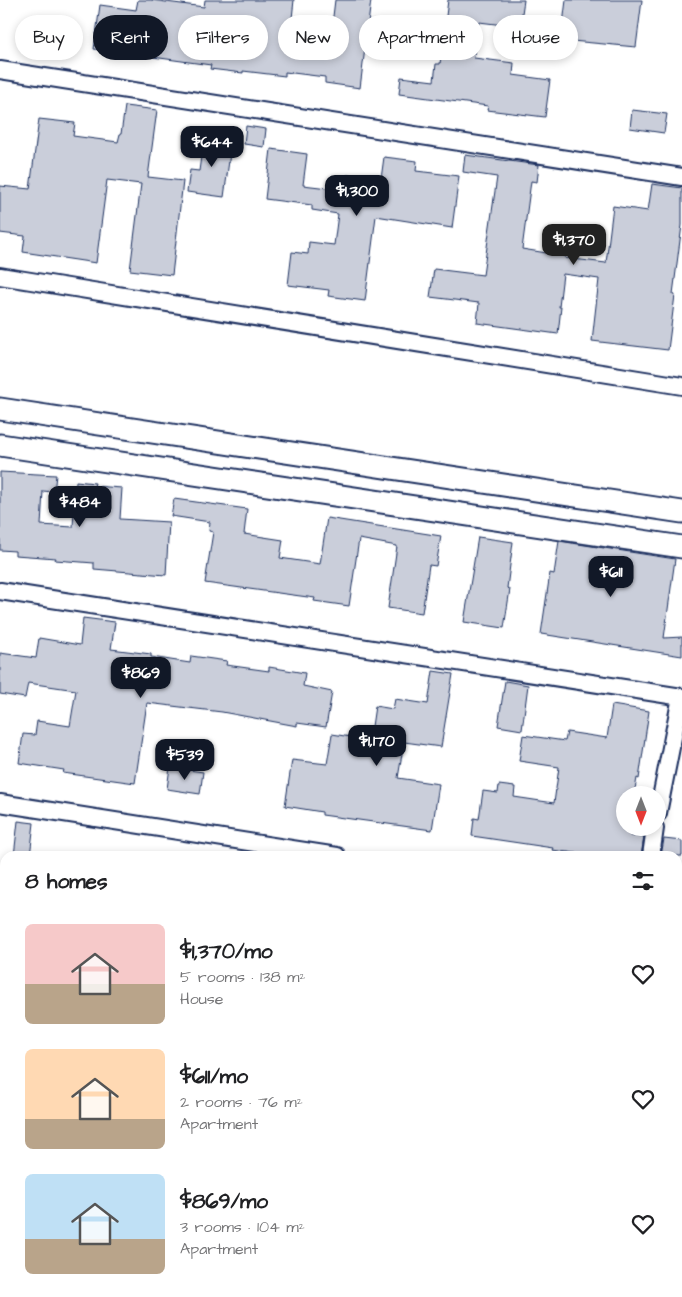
<!DOCTYPE html>
<html lang="en">
<head>
<meta charset="utf-8">
<style>
	body { margin:0; font-family:"Architects Daughter",sans-serif; background:#f2f2f2; color:#202124; height:100vh; display:flex; flex-direction:column; font-size:19px; white-space:nowrap }
	* { box-sizing:border-box; margin:0 }
	p { font-size:16px; color:#757577 }
	.icon { flex:none; width:28px; height:28px; fill:none; stroke:currentColor; stroke-width:2; stroke-linecap:round; stroke-linejoin:round }
	.map { position:relative; flex:1; overflow:hidden }
	.sheet { position:absolute; left:0px; top:851px; width:682px; height:446px; display:flex; flex-direction:column; background:#fff; border-radius:15px 15px 0 0; box-shadow:0 2px 8px #0003 }
	.sheet>* { flex:none }
	.banner { position:absolute; left:15px; top:15px; width:652px; height:45px; display:flex; gap:10px }
	.needle { width:32px; rotate:180deg }
	.controls { position:absolute; left:616px; top:786px; display:grid; gap:10px }
	.controls a { display:grid; place-items:center; width:50px; height:50px; border-radius:50%; background:#fff; box-shadow:0 2px 8px #0003; font-size:25px }
	.price { position:absolute; translate:-50% -42px; padding:0 11px; border-radius:10px; background:#111827; color:#fff; font-size:16px; line-height:32px; filter:drop-shadow(0 1px 2px #0008) }
	.price::after { content:''; position:absolute; left:50%; top:30px; width:15px; height:11px; margin-left:-8px; background:inherit; clip-path:polygon(0 0,100% 0,50% 100%) }
	.price.current { background:#222; color:#fff }
	ul { padding:0; list-style:none }
	li { display:flex; align-items:center; gap:15px; height:125px; padding:0 25px }
	li span { display:grid; place-items:center; flex:none; width:140px; height:100px; border-radius:8px; color:#555 }
	li>.icon { margin-inline-start:auto }
	span .icon { width:60px; height:60px; fill:#fffc; stroke-width:1 }
	li b { font-size:21px }
	h2 { display:flex; justify-content:space-between; align-items:center; height:60px; padding:0 25px; font-size:21px }
	.pill { padding:0 18px; border-radius:22px; background:#fff; box-shadow:0 2px 8px #0003; font-size:18px; line-height:45px }
	.pill.current { background:#111827; color:#fff }
	.map>svg:first-child { display:block }
	.building { fill:#caceda; stroke:#1b2f5e }
	.lines { fill:none; stroke-linecap:round; stroke-linejoin:round }
	.minor-casing { stroke:#1b2f5e; stroke-width:20 }
	.tertiary-casing { stroke:#1b2f5e; stroke-width:25 }
	.minor { stroke:#fff; stroke-width:16 }
	.tertiary { stroke:#fff; stroke-width:21 }
</style>
</head>
<body>
<div class="map">
<svg width="682" height="1297" viewBox="0 0 682 1297">
	<rect width="100%" height="100%" fill="#fff"/>
	<filter id="ink" filterUnits="userSpaceOnUse"><feTurbulence type="fractalNoise" baseFrequency=".02" numOctaves="2"/><feDisplacementMap in="SourceGraphic" scale="10" xChannelSelector="R" yChannelSelector="G"/><feConvolveMatrix kernelMatrix="1 2 1 2 8 2 1 2 1" color-interpolation-filters="sRGB"/></filter>
	<g filter="url(#ink)">
		<!-- building -->
		<path class="building" d="M138,0H151L204,7L205,0H294L290,37L330,41L335,0H371L360,88L325,83V77L285,72V76L243,71V73L210,69L211,65L94,49L100,5L136,10Z
			M448,0H524L520,27L479,22L474,58L514,63L513,75L550,80L545,117L487,110L488,106L399,94L401,77L434,81L436,64H440Z
			M566,0H642L636,47L561,40Z
			M125,106L157,110L148,177L183,181L172,275L130,270L141,184L107,180L96,263L23,252L25,236L0,233V186L30,189L39,119L75,123L73,136L118,142L120,134H121Z
			M632,110L667,114L664,133L630,128Z
			M246,126L266,129L264,147L244,144Z
			M204,135L232,139L224,197L187,192L190,170L199,171Z
			M271,149L307,154L303,185L345,190L347,175L381,179L384,157L417,161L416,171L459,176L452,228L376,216L365,301L328,296L329,290L288,285L292,252L308,254L309,242L334,245L338,214L312,210V205L265,199Z
			M465,155L539,165L537,182L531,181L522,249L565,256V258L606,263L613,206L648,211L652,184L682,188V225L673,294L675,295L668,350L592,341L599,279L563,274L559,307H561L558,334L477,323L479,303L430,297L434,269L483,275L497,177L463,172Z
			M0,472L56,475L54,492L43,491L41,525L73,527L76,481L95,483L94,486L122,488L120,519L169,522L166,575L94,569V563L55,560L56,558L15,555V551L0,550Z
			M174,499L247,509L244,534L283,540L280,558L320,564L327,518L441,536L436,566L429,565L422,613L388,608L397,546L359,539L349,606L314,601L315,598L205,583L213,532L209,531L210,522L171,516Z
			M478,537L513,542L507,588L510,589L504,628L464,622Z
			M559,541L675,559L664,638L682,637V656L541,634L550,573L554,574Z
			M83,618L115,622L111,649L151,654V657L190,663L191,656L227,661L226,665L269,671V667L305,673L303,686L332,692L326,727L297,723V726L222,712L147,703L135,783L63,773L64,770L19,763L23,734L35,735L37,721L70,726L76,690L28,683L25,698L0,694V653L36,658L39,638L80,645Z
			M433,671L453,674L441,747L404,742L398,778L439,784L432,830L322,815V812L285,806L292,760L327,764L332,734L370,740L375,706L393,709L395,699L428,704Z
			M505,681L528,685L522,730L498,726Z
			M612,705L649,711L639,779L637,778L634,795H625V828H631L630,836L644,837L641,856H584V854L552,850L553,848L472,836L474,818L479,819L483,791L498,793L499,785L515,787L514,797L554,803L559,767L519,761L523,735L565,741L567,732L607,738Z
			M170,767L203,772L200,794L167,789Z
			M18,821L34,823L30,856H14Z
			M664,839L682,841V856H661Z"/>
		<g class="lines">
			<!-- minor casing -->
			<g class="minor-casing">
				<path id="minor" d="M0,70L682,177
					M0,276L682,386
					M0,591L682,697
					M0,803L337,856
					M658,813L681,697
					M651,856L655,828
					M0,1016L5,1017
					M678,1198L682,1169
					M0,1229H5
					M398,1292L426,1297
					M581,1297L582,1292
					M663,1297V1292"/>
			</g>
			<!-- tertiary casing -->
			<g class="tertiary-casing">
				<path id="tertiary" d="M0,409L682,512
					M0,445L682,547"/>
			</g>
			<!-- minor -->
			<use href="#minor" class="minor"/>
			<!-- tertiary -->
			<use href="#tertiary" class="tertiary"/>
		</g>
	</g>
</svg>
<div class="controls">
<a><svg class="needle" viewBox="-14 -14 28 28"><path d="M0-13l5 13h-10z" fill="#e53935"/><path d="M0 13l5-13h-10z" fill="#757577"/></svg></a>
</div>
<b class="price" style="left:212px;top:168px">$644</b>
<b class="price" style="left:357px;top:217px">$1,300</b>
<b class="price current" style="left:574px;top:266px">$1,370</b>
<b class="price" style="left:80px;top:528px">$484</b>
<b class="price" style="left:611px;top:598px">$611</b>
<b class="price" style="left:141px;top:699px">$869</b>
<b class="price" style="left:377px;top:767px">$1,170</b>
<b class="price" style="left:185px;top:781px">$539</b>
<div class="banner">
<a class="pill">Buy</a>
<a class="pill current">Rent</a>
<a class="pill">Filters</a>
<a class="pill">New</a>
<a class="pill">Apartment</a>
<a class="pill">House</a>
</div>
<section class="sheet">
<h2>8 homes<svg class="icon" aria-label="filters" viewBox="0 0 24 24"><path d="M4 7h16M4 17h16"/><circle cx="9" cy="7" r="2"/><circle cx="15" cy="17" r="2"/></svg></h2>
<ul>
<li><span style="background:linear-gradient(#f6c9c9 60%,#b9a48a 0)"><svg class="icon" aria-label="home" viewBox="0 0 24 24"><path d="M3 11l9-7 9 7M6 9v11h12V9"/></svg></span><div><b>$1,370/mo</b><p>5 rooms · 138 m²</p><p>House</p></div><svg class="icon" aria-label="heart" viewBox="0 0 24 24"><path d="M12 20l-8-8c-3-5 5-10 8-4 3-6 11-1 8 4z"/></svg></li>
<li><span style="background:linear-gradient(#ffd9b3 70%,#b9a48a 0)"><svg class="icon" aria-label="home" viewBox="0 0 24 24"><path d="M3 11l9-7 9 7M6 9v11h12V9"/></svg></span><div><b>$611/mo</b><p>2 rooms · 76 m²</p><p>Apartment</p></div><svg class="icon" aria-label="heart" viewBox="0 0 24 24"><path d="M12 20l-8-8c-3-5 5-10 8-4 3-6 11-1 8 4z"/></svg></li>
<li><span style="background:linear-gradient(#bfe0f5 65%,#b9a48a 0)"><svg class="icon" aria-label="home" viewBox="0 0 24 24"><path d="M3 11l9-7 9 7M6 9v11h12V9"/></svg></span><div><b>$869/mo</b><p>3 rooms · 104 m²</p><p>Apartment</p></div><svg class="icon" aria-label="heart" viewBox="0 0 24 24"><path d="M12 20l-8-8c-3-5 5-10 8-4 3-6 11-1 8 4z"/></svg></li>
</ul>
</section>
</div>
</body>
</html>
